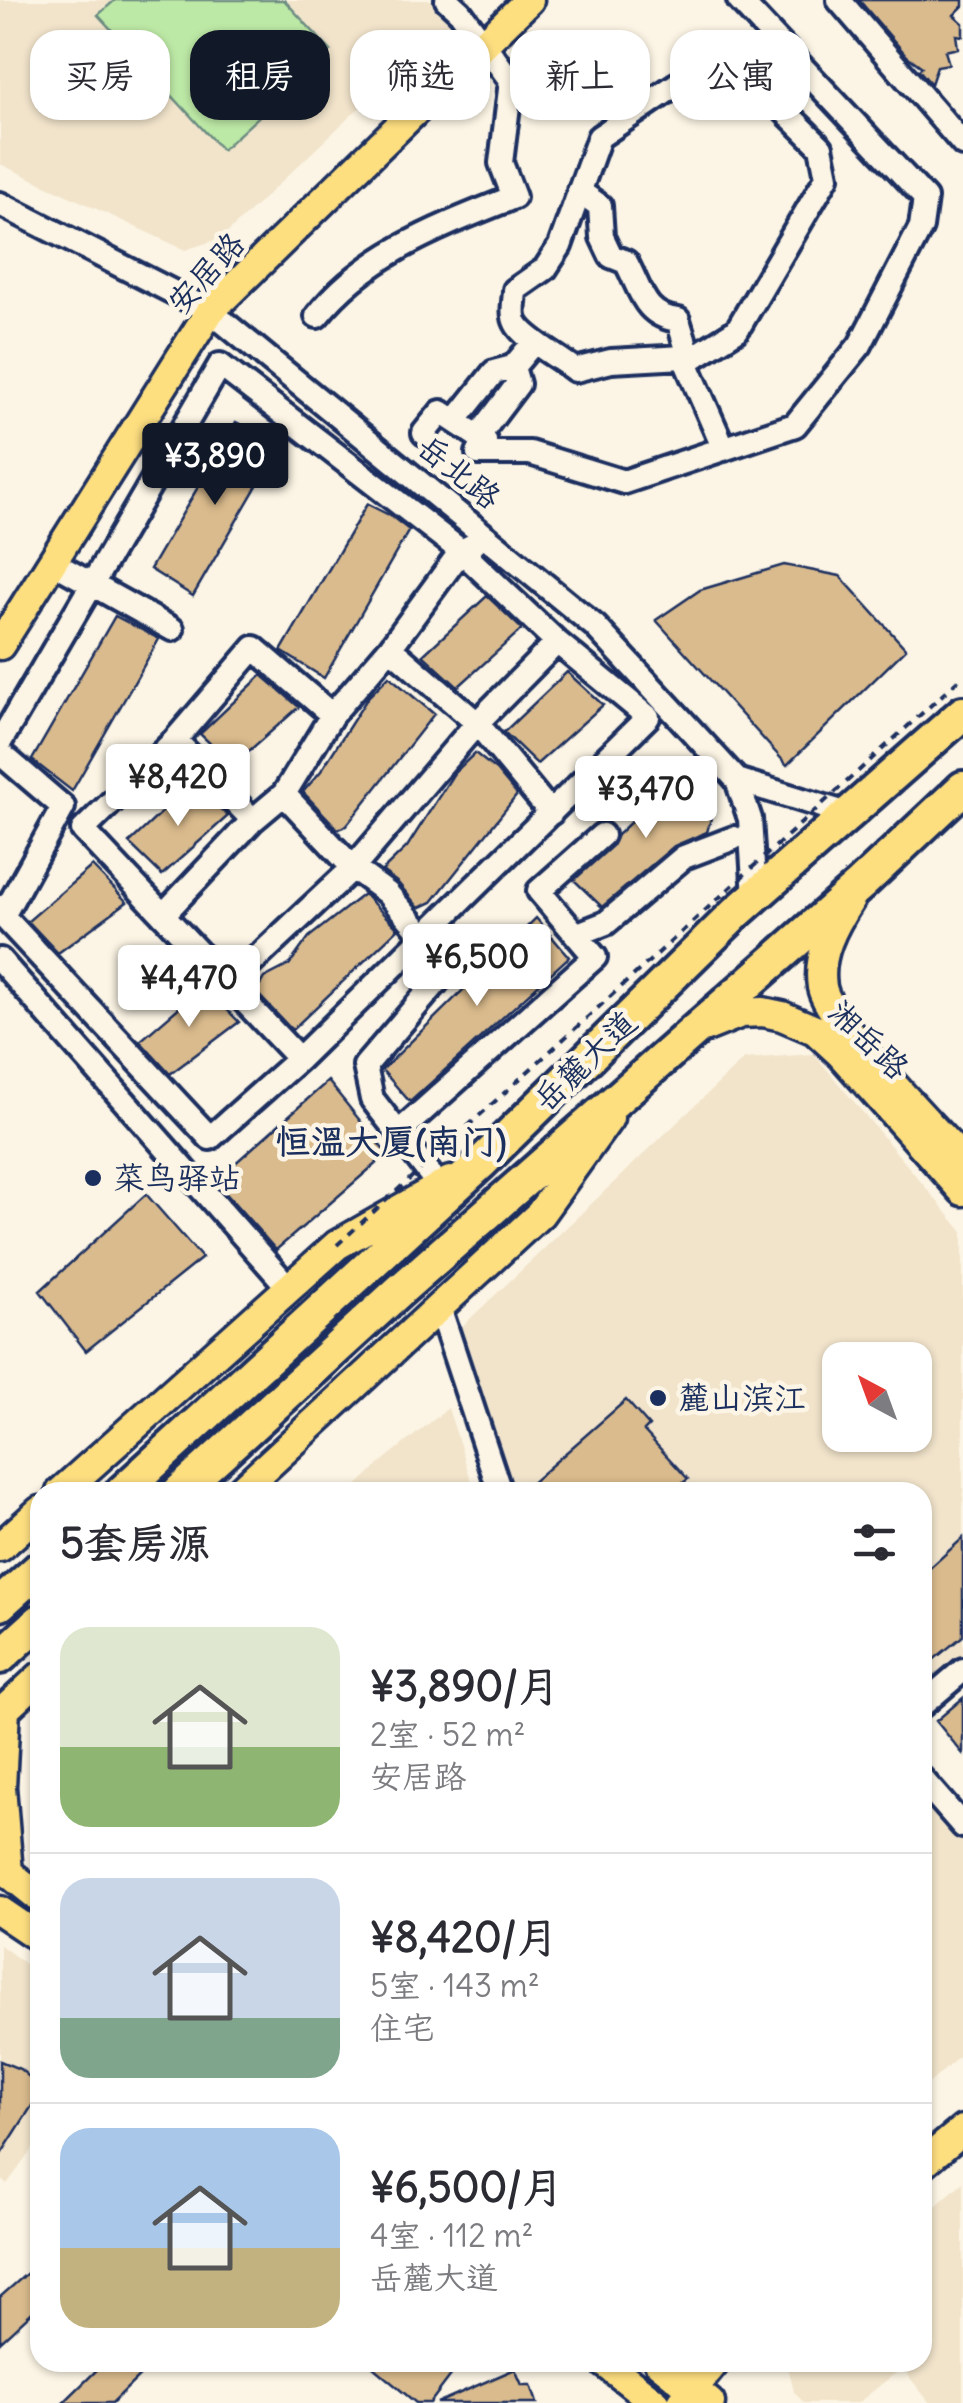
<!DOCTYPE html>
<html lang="zh">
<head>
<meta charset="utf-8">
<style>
	body { margin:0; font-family:Delius,"LXGW WenKai TC",sans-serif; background:#f2f2f3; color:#2b2b33; height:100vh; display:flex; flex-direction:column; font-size:38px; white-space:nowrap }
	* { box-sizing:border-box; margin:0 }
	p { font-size:32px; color:#7c7c81 }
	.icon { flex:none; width:55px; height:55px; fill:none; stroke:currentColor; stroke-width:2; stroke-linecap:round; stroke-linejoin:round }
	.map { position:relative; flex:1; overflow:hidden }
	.side { position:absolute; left:30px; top:1482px; width:902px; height:890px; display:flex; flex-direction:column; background:#fff; border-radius:30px; box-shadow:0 2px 8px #0004 }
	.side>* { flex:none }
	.guide { position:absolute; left:30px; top:30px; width:905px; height:90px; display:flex; gap:20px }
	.needle { width:65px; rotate:319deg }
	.controls { position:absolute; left:822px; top:1342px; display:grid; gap:20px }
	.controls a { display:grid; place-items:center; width:110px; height:110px; border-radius:20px; background:#fff; box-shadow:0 2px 8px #0004; font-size:50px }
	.price { position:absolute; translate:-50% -85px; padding:0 22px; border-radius:10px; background:#fff; color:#222; font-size:32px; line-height:65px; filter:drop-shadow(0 2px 5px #0008) }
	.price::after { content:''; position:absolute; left:50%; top:60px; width:30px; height:22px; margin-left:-15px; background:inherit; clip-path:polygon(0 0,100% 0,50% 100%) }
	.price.on { background:#111827; color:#fff }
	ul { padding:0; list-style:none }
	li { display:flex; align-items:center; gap:30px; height:250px; padding:0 30px }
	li+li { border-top:2px solid #e1e1e2 }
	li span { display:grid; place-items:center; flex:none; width:280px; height:200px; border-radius:30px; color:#555 }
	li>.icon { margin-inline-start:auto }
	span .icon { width:120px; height:120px; fill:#fffc; stroke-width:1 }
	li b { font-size:42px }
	h2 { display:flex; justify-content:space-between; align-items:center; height:120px; padding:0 30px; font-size:42px }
	.tag { padding:0 35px; border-radius:30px; background:#fff; box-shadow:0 2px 8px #0004; font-size:35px; line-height:90px }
	.tag.on { background:#111827; color:#fff }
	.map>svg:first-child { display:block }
	.built { fill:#f2e4cb; fill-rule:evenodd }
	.green { fill:#bde9a6; stroke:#6c8c82; stroke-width:2.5 }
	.building { fill:#dabb8d; stroke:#1b2f5e; stroke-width:2.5 }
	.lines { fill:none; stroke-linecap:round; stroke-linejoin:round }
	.minor-casing { stroke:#1b2f5e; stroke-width:30 }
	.major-casing { stroke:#1b2f5e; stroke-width:35 }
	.highway-casing { stroke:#1b2f5e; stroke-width:40 }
	.minor { stroke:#fcf5e5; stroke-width:22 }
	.major { stroke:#fedf80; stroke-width:28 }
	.highway { stroke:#fedf80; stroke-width:32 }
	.path-bridge { stroke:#1b2f5e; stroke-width:4; stroke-dasharray:8 8; stroke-linecap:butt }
	.poi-dot { fill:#1b2f5e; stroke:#fcf5e5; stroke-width:4 }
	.labels { text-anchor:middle; stroke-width:9; stroke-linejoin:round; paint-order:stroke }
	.street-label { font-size:32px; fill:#1b2f5e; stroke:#fcf5e5 }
	.poi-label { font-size:32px; fill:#1b2f5e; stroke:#fcf5e5; text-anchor:start }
	.neighbourhood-label { font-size:35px; font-weight:bold; fill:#1b2f5e; stroke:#fcf5e5 }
</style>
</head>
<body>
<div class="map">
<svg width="963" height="2403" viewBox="0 0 963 2403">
	<rect width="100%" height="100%" fill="#fcf5e5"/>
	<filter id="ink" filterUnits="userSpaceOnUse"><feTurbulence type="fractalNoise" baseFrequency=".01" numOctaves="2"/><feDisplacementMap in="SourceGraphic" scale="20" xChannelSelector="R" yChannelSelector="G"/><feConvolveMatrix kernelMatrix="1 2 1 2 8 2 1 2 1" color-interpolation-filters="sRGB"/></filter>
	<g filter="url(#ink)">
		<!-- built -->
		<path class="built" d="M0,0H473L222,238L185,250L0,164Z
			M814,1054L963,1232V1666L923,1703L922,1492H504L455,1333L744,1059ZM840,1360H915V1435H840Z
			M448,1408L475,1492H350L385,1459Z
			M922,1790L963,1834V2053L923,2089Z
			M0,1945L40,1975V2139L7,2184L0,2178Z
			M963,2182V2403H930L902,2368L858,2403H804L794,2392L787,2363L922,2362L923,2217Z"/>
		<!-- green -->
		<path class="green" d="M115,0H284L331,51L222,150L98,15Z"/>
		<!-- building -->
		<path class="building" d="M859,0H963V6L954,15L963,23V36L956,35L958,48L945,51L949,64L937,66L931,84L919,70L922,67L907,56Z
			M236,422L281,444L193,596L150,569Z
			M367,504L391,516L409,530L324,678L281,651Z
			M784,565L840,576L906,649L787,765L656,620L700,590Z
			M487,596L522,629L458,687L423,655Z
			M115,616L159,639L72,791L32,760Z
			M567,672L603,705L537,764L504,732Z
			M262,675L299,707L233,765L200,734Z
			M389,676L434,714L346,826L338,829L303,792L321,771L368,697Z
			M475,753L496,770L517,795L432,902L419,908L398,883L382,871L407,847L454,773Z
			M679,776L712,815L707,832L674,846L602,907L574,880L612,846L617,835Z
			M193,783L228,816L162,875L129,843Z
			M92,866L127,902L58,953L28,921Z
			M364,894L398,929L292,1030L256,992L264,978L289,965L309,937Z
			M536,918L569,957L410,1102L382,1070Z
			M204,986L239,1022L170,1074L140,1041Z
			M328,1081L387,1154L276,1250L215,1181Z
			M146,1194L202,1258L86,1351L40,1291Z
			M626,1400L649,1426L644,1431L688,1479L671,1492H521Z
			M963,1538V1636L922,1669V1575Z
			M963,1698V1754L936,1721Z
			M0,2061L20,2069L34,2081L37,2098L0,2156Z
			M34,2267L40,2275V2305L0,2342V2297Z
			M105,2362H154L112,2403H63Z
			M367,2362H415L425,2371L431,2362H461L430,2403H416Z
			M515,2369L522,2385H531L537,2403H437Z"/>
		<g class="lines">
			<!-- minor casing -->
			<g class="minor-casing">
				<path id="minor" d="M839,0L963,144
					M579,191L600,206L602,237L611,256L626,262C641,289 643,316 678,320L687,349L686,362
					M0,204L210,311L595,626L737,780L750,819L755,897
					M317,316C367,253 442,226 514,197L501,163L511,81L460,12L447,0
					M686,362L737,330L827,177L821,147L739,66L723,60L676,85L599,137L560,246L545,269L515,290C515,299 511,314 516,323C523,338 560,358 575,370L611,361L684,357L686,362L724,449
					M455,421L494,372L513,367L534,342
					M424,433L441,412L485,441L478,453H530L624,482L795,425L860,345L921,227L925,198L739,0
					M478,437L518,384L513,367
					M52,562L172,629
					M390,648L477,723L353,868L387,893L424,936
					M175,740L254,648L332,715
					M0,742L220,365L461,551L557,642L648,717L299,1059L210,1138L3,916L0,907
					M0,753L63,807L3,916
					M737,780L848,814
					M551,813L477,723L557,642
					M253,820L175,740L83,830L299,1059
					M163,915L253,820L284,794L332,715L390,648L461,551L473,545
					M578,934L606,923L684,857L734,838
					M0,960L289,1288
					M229,984L353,868L284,794
					M398,1133L595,957L539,891L602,835
					M440,1187L372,1099L365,1066L447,970
					M439,1307L500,1492
					M922,1705L963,1670
					M922,1779L963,1826"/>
			</g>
			<!-- major casing -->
			<g class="major-casing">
				<path id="major" d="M0,645L210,311L529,0
					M850,900C833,926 817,955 822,987C828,1022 934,1128 963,1161
					M706,1027L741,1013L763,1012L782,1016L815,1030L840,1053L963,1191
					M61,1492L337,1245L450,1181
					M239,1492L540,1214L609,1118
					M0,1547L40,1511
					M5,1709L1,1787L8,1873
					M0,1714L40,1677
					M0,1866L40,1898
					M0,1911L40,1938
					M922,2164L963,2130
					M604,2362L656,2403
					M659,2362L710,2403
					M682,2402L715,2362"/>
			</g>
			<!-- highway casing -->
			<g class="highway-casing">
				<path id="highway" d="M122,1492L481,1163L737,912L963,713
					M179,1492L398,1292L861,884L963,788
					M0,1604L40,1568
					M0,1657L40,1621"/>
			</g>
			<!-- minor -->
			<use href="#minor" class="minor"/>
			<!-- major -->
			<use href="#major" class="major"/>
			<!-- highway -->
			<use href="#highway" class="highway"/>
			<!-- path-bridge -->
			<path class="path-bridge" d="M337,1245L963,676"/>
		</g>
	</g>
	<!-- markers -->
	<g class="poi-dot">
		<circle cx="93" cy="1178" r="10"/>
		<circle cx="658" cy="1398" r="10"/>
	</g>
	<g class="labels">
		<!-- street labels -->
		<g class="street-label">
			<text transform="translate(206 273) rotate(-48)" y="11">安居路</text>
			<text transform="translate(459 472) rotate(39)" y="11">岳北路</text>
			<text transform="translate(869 1040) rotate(44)" y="11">湘岳路</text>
			<text transform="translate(585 1061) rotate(-44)" y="11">岳麓大道</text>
		</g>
		<!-- poi labels -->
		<g class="poi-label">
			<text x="113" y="1189">菜鸟驿站</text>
			<text x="678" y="1409">麓山滨江</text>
		</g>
		<!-- neighbourhood labels -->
		<g class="neighbourhood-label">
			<text x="391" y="1154">恒温大厦(南门)</text>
		</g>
	</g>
</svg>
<div class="controls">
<a><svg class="needle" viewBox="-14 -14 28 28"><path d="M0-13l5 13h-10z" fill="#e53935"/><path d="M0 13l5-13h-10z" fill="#7c7c81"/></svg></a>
</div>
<b class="price on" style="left:215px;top:508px">¥3,890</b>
<b class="price" style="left:178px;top:829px">¥8,420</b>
<b class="price" style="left:646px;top:841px">¥3,470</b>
<b class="price" style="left:477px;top:1009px">¥6,500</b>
<b class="price" style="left:189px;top:1030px">¥4,470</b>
<div class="guide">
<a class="tag">买房</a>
<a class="tag on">租房</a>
<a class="tag">筛选</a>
<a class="tag">新上</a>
<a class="tag">公寓</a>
</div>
<section class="side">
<h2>5套房源<svg class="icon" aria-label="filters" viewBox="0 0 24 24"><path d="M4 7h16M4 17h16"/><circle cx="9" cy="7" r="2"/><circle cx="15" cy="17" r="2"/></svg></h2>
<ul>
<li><span style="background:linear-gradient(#dfe7d0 60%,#8fb573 0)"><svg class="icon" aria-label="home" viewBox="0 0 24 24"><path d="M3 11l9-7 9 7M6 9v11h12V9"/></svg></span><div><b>¥3,890/月</b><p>2室 · 52 m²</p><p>安居路</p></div></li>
<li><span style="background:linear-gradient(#c9d6e8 70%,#7fa58c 0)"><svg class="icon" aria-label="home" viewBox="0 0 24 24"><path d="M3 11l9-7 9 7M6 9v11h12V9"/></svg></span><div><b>¥8,420/月</b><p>5室 · 143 m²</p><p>住宅</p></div></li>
<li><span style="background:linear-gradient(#a9c7e8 60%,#c2b280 0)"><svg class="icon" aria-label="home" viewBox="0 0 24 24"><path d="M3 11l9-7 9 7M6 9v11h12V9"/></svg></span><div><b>¥6,500/月</b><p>4室 · 112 m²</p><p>岳麓大道</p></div></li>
</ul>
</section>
</div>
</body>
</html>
